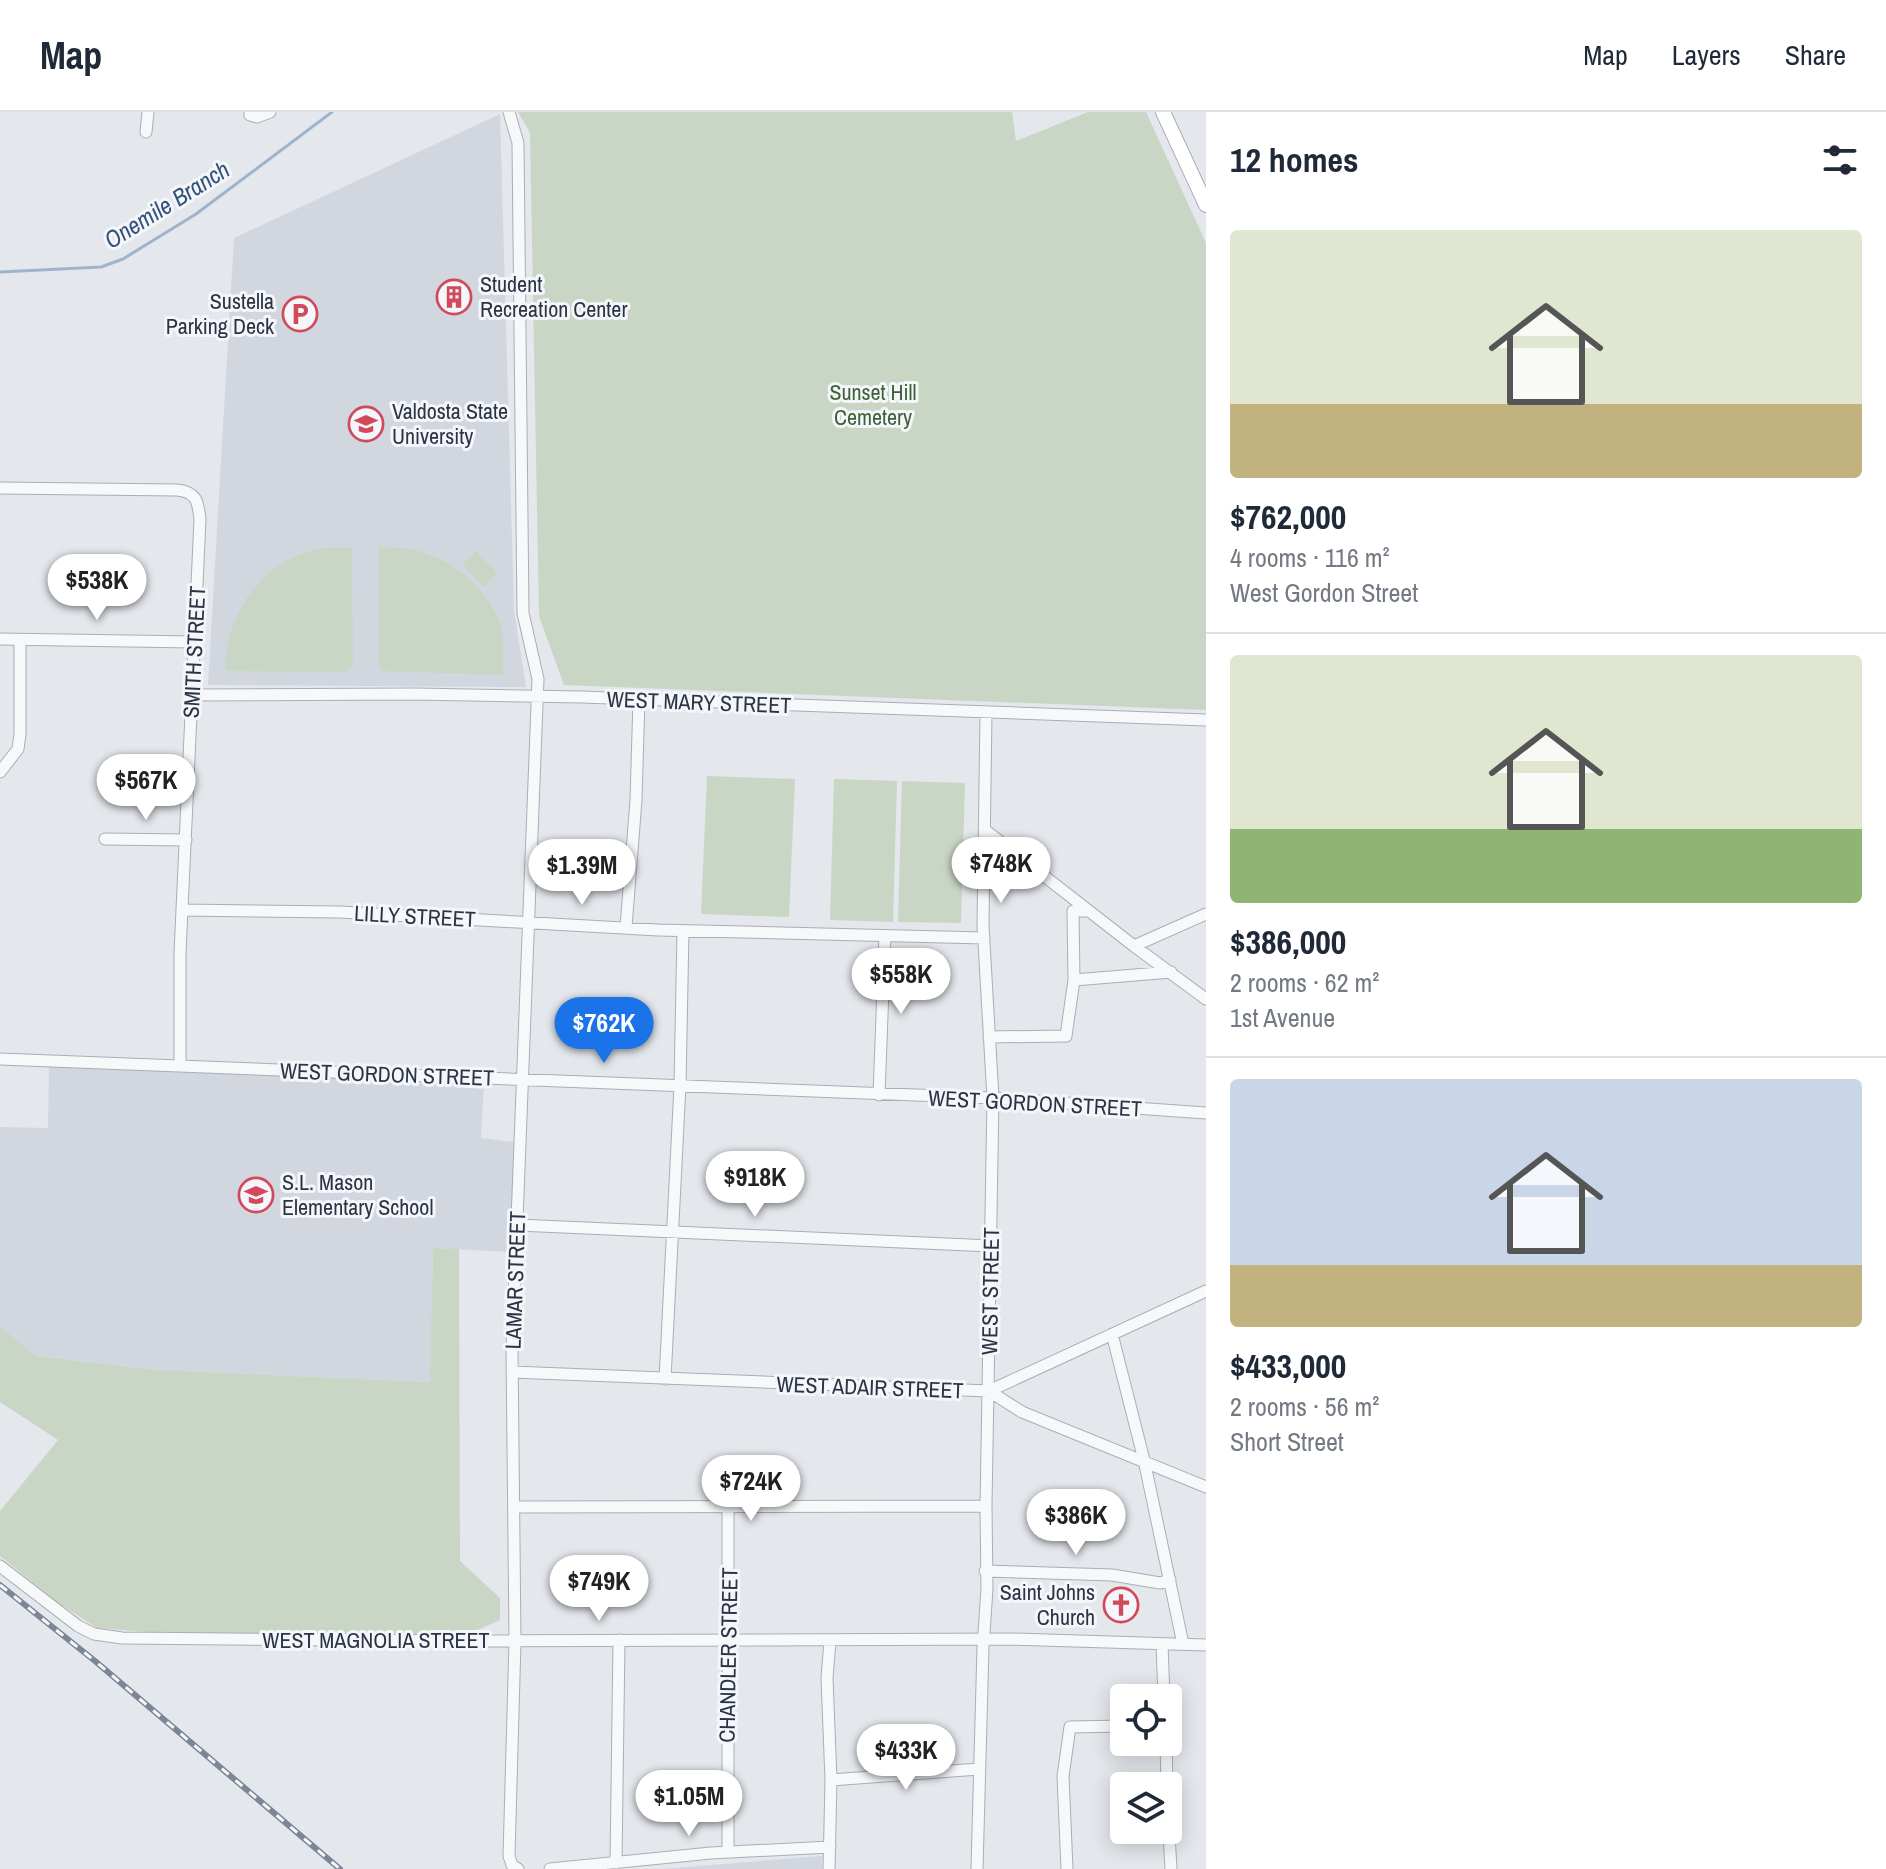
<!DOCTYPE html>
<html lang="en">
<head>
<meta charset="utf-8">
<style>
	body { margin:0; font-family:"Archivo Narrow",sans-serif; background:#f2f2f3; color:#1f2937; height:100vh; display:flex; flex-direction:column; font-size:30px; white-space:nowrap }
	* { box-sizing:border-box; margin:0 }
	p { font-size:26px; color:#747a83 }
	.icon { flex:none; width:44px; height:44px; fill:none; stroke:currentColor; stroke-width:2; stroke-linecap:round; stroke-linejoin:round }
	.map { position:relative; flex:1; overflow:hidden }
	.details { display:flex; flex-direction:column; background:#fff; width:680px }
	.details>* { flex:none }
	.fabs { position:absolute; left:1110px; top:1572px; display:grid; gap:16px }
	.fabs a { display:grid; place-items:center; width:72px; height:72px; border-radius:8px; background:#fff; box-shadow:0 4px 20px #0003; font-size:40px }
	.price { position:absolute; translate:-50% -68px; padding:0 18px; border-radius:28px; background:#fff; color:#222; font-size:26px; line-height:52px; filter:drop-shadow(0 2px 4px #0008) }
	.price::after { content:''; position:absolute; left:50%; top:48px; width:24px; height:18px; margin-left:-12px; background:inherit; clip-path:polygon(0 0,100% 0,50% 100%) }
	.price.selected { background:#1a73e8; color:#fff }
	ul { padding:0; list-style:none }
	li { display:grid; align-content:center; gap:16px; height:424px; padding:0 24px }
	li+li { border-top:2px solid #e0e1e3 }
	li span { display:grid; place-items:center; height:248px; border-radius:8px; color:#555 }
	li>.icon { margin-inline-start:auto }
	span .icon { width:144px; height:144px; fill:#fffc; stroke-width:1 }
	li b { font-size:34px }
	h2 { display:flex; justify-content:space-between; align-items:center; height:96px; padding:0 24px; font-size:34px }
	header { display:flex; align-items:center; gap:48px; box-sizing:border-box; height:112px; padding:0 40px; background:#fff; border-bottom:2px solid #e0e1e3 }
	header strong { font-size:38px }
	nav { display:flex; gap:44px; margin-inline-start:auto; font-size:28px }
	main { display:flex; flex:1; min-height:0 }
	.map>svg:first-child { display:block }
	.built { fill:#d2d6de }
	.green { fill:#c9d6c5 }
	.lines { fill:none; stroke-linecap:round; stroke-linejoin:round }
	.stream { stroke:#9fb4cc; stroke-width:3 }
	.minor-casing { stroke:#a9aeb7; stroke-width:13 }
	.major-casing { stroke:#a3abb8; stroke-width:16 }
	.minor { stroke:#f7f8fa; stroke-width:11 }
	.major { stroke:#fff; stroke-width:14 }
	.rail-casing { stroke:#7d8696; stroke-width:6 }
	.rail { stroke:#f4f6f9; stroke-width:3; stroke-dasharray:9; stroke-linecap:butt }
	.labels { text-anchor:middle; stroke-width:6; stroke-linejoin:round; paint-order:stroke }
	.poi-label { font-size:22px; fill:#2b3445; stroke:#f4f6f9; text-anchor:start }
	.park-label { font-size:22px; fill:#3f6138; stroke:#f4f6f9 }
	.street-label { font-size:22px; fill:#2b3445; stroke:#f4f6f9 }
	.water-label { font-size:24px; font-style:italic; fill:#34527a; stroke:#f4f6f9 }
</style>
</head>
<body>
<header>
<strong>Map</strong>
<nav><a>Map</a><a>Layers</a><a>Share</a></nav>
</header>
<main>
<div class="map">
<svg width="1206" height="1757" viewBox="0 0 1206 1757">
	<rect width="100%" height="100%" fill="#e4e7ec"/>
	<!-- built -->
	<path class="built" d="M500,2L514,498L526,575L208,573L234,126Z
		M49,953L484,969L481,1026L515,1030L510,1140L433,1136L431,1270L157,1258L36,1244L0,1214V1015L48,1016Z
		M822,1744V1757H661Z"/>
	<!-- green -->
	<path class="green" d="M518,0H1012L1016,29L1088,0H1146L1206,131V598L564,573L539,504L530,21Z
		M379,435C389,436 400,435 410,437C447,444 485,473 499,508C505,525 503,545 503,563L382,559L378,551Z
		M322,436H352L353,553L346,560L225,559C226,500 262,447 322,436Z
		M476,439L497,461L484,475L462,453Z
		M707,664L795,667L789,805L701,802Z
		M834,667L897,669L893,810L830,808Z
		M902,669L965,671L961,811L898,810Z
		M433,1136L459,1137L460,1449L500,1486V1508L466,1523L174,1522L97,1516L57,1490L0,1444V1399L58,1328L0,1290V1214L36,1244L157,1258L430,1270Z"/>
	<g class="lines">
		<!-- stream -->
		<path class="stream" d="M0,160L101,155L123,147L196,102L332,0"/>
		<!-- minor casing -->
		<g class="minor-casing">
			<path id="minor" d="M250,0V3L257,5L270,0
				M509,0L518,31L523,501L538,567L512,1237L515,1529L509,1744L512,1753L518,1757
				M146,20L148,0
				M0,376L177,378C197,380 198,390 200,407L180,841V954
				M0,527L194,530
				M192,583L415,582L582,585L1206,608
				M0,660L18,637L20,622V528
				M985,718L1134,834L1206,887
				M105,727L186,728
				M182,798L340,800L658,818L984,826
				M626,815L636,688L639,587
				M1134,834L1206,802
				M1074,868L1171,860
				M989,925L1066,924L1074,868L1073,799H1088
				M0,947L993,986L1206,1001
				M879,983L885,824
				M518,1113L991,1134
				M1112,1222L1144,1348L1183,1532
				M512,1260L989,1279L1206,1179
				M665,1267L680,974L683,819
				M989,1279L1022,1300L1206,1375
				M516,1395L986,1394
				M0,1454L78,1514L94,1522L122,1526L457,1529L1012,1527L1206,1533
				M985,1459L1112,1463L1160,1471L1170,1468
				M1162,1532L1164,1586
				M1166,1630L1167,1674
				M831,1668L979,1657
				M1168,1704L1171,1757
				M728,1740V1394
				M616,1751L619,1528
				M550,1757L711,1741L830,1735
				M829,1757L831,1668L827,1566L830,1529
				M977,1757L983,1535L987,1477L986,1394L993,986L983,814L986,601
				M1067,1757L1063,1664L1070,1615L1124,1614"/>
		</g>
		<!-- major casing -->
		<g class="major-casing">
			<path id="major" d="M1163,0L1206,93"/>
		</g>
		<!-- minor -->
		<use href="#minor" class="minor"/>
		<!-- major -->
		<use href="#major" class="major"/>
		<!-- rail casing -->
		<g class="rail-casing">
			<path id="rail" d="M0,1473L95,1549L340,1757"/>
		</g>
		<!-- rail -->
		<use href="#rail" class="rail"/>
	</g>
	<!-- icons -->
	<defs>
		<g id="building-ring" transform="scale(1.8)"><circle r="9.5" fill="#f4f6f9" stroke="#d1495b" stroke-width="1.5"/><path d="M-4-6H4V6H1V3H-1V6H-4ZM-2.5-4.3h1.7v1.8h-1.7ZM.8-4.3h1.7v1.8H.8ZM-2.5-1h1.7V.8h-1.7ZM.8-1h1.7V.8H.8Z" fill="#d1495b"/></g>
		<g id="parking-ring" transform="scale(1.8)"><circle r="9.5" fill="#f4f6f9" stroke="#d1495b" stroke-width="1.5"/><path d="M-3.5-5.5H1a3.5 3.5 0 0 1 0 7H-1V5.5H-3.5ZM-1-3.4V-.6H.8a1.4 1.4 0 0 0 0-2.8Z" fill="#d1495b"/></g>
		<g id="university-ring" transform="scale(1.8)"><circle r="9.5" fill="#f4f6f9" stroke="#d1495b" stroke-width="1.5"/><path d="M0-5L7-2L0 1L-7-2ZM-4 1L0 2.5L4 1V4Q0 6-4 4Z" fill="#d1495b"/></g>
		<g id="school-ring" transform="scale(1.8)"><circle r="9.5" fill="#f4f6f9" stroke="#d1495b" stroke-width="1.5"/><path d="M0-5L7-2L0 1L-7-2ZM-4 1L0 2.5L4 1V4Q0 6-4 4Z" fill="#d1495b"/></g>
		<g id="church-ring" transform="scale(1.8)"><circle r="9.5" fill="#f4f6f9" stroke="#d1495b" stroke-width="1.5"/><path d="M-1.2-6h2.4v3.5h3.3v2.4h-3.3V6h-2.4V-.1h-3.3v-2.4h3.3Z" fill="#d1495b"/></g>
	</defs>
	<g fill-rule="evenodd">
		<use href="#building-ring" x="454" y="185"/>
		<use href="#parking-ring" x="300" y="202"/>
		<use href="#university-ring" x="366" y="312"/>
		<use href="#school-ring" x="256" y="1083"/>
		<use href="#church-ring" x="1121" y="1493"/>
	</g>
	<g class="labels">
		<!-- poi labels -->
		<g class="poi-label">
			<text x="480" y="180">Student<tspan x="480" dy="25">Recreation Center</tspan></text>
			<text x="274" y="197" text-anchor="end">Sustella<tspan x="274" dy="25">Parking Deck</tspan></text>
			<text x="392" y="307">Valdosta State<tspan x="392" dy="25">University</tspan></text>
			<text x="282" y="1078">S.L. Mason<tspan x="282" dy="25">Elementary School</tspan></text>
			<text x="1095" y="1488" text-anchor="end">Saint Johns<tspan x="1095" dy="25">Church</tspan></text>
		</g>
		<!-- park labels -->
		<g class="park-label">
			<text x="873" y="288">Sunset Hill<tspan x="873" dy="25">Cemetery</tspan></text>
		</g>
		<!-- street labels -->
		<g class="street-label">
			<text transform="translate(194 540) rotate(-87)" y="8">SMITH STREET</text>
			<text transform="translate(699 590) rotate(2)" y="8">WEST MARY STREET</text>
			<text transform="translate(415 804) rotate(3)" y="8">LILLY STREET</text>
			<text transform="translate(387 962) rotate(2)" y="8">WEST GORDON STREET</text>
			<text transform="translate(1035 991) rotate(3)" y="8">WEST GORDON STREET</text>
			<text transform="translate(515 1168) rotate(-88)" y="8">LAMAR STREET</text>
			<text transform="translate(990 1179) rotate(-89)" y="8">WEST STREET</text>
			<text transform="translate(870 1275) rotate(2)" y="8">WEST ADAIR STREET</text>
			<text x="376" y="1536">WEST MAGNOLIA STREET</text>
			<text transform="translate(728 1543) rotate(-89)" y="8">CHANDLER STREET</text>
		</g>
		<!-- water labels -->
		<g class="water-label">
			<text transform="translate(167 93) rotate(-32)" y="8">Onemile Branch</text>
		</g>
	</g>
</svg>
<div class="fabs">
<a><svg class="icon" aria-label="locate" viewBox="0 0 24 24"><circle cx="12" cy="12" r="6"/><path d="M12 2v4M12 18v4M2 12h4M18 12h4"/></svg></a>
<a><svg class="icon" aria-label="layers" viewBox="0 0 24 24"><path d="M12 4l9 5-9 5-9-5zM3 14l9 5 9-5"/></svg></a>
</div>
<b class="price" style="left:97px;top:510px">$538K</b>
<b class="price" style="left:146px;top:710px">$567K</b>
<b class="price" style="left:1001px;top:793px">$748K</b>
<b class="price" style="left:582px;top:795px">$1.39M</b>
<b class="price" style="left:901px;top:904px">$558K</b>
<b class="price selected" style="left:604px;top:953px">$762K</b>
<b class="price" style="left:755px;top:1107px">$918K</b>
<b class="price" style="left:751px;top:1411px">$724K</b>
<b class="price" style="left:1076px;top:1445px">$386K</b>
<b class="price" style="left:599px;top:1511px">$749K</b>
<b class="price" style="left:906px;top:1680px">$433K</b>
<b class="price" style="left:689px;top:1726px">$1.05M</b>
</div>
<section class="details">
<h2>12 homes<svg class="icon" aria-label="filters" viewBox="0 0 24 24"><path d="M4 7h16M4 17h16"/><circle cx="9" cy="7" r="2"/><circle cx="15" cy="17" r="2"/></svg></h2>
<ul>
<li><span style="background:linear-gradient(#dfe7d0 70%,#c2b280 0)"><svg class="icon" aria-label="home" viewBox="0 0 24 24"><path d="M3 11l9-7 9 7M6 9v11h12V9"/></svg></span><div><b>$762,000</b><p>4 rooms · 116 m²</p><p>West Gordon Street</p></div></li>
<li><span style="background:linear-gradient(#dfe7d0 70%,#8fb573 0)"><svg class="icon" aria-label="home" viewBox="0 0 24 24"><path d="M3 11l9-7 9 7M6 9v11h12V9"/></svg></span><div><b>$386,000</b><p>2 rooms · 62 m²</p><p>1st Avenue</p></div></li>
<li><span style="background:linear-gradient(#c9d6e8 75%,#c2b280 0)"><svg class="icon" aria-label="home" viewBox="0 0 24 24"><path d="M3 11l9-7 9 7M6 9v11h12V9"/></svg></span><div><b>$433,000</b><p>2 rooms · 56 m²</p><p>Short Street</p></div></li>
</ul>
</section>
</main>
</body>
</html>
